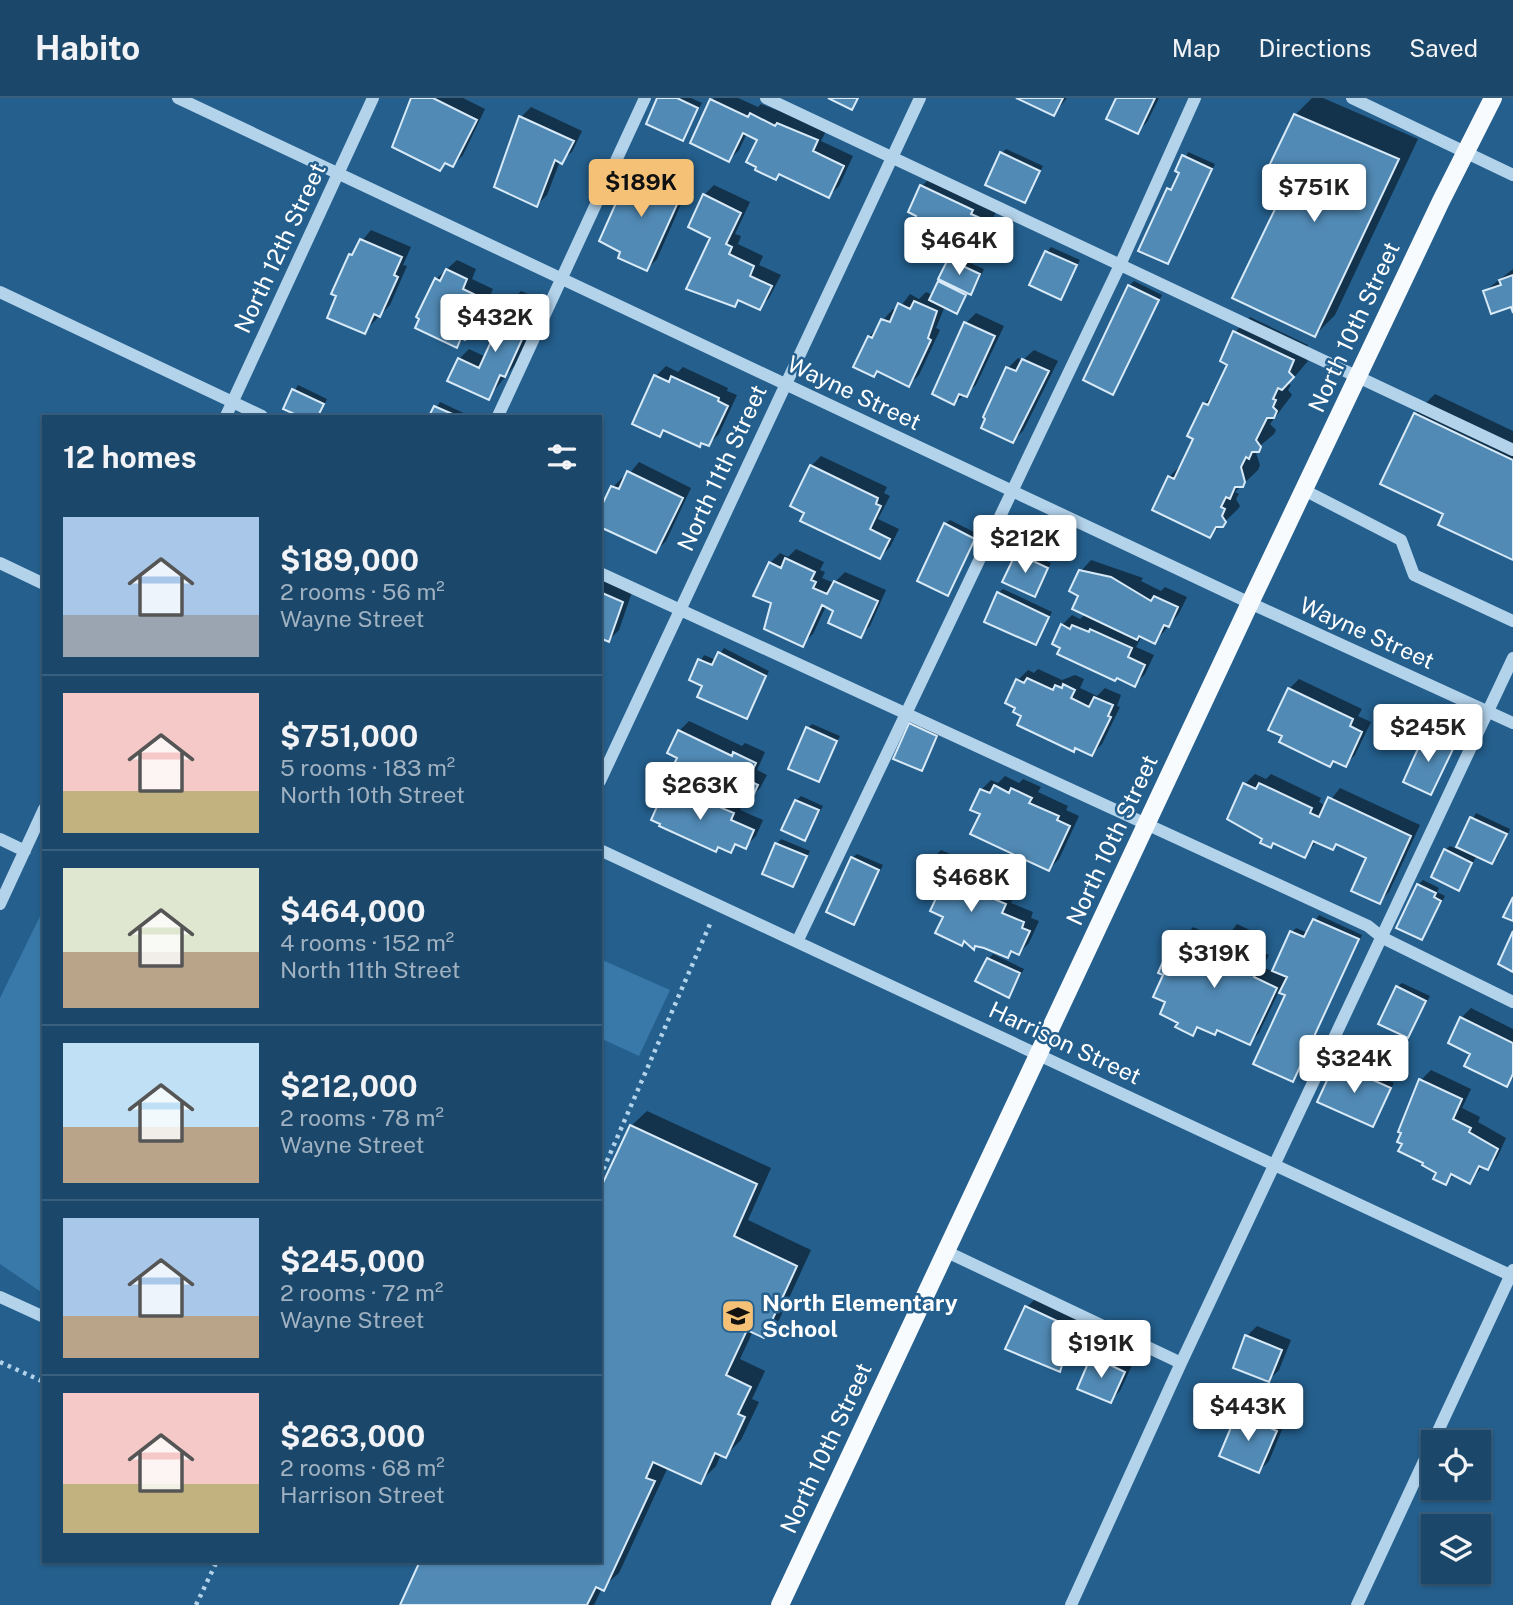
<!DOCTYPE html>
<html lang="en">
<head>
<meta charset="utf-8">
<style>
	body { margin:0; font-family:"Public Sans",sans-serif; background:#244e70; color:#f1f3f6; height:100vh; display:flex; flex-direction:column; font-size:26px; white-space:nowrap }
	* { box-sizing:border-box; margin:0 }
	p { font-size:23px; color:#a0b2c1 }
	.icon { flex:none; width:38px; height:38px; fill:none; stroke:currentColor; stroke-width:2; stroke-linecap:round; stroke-linejoin:round }
	.map { position:relative; flex:1; overflow:hidden }
	.side { position:absolute; left:42px; top:317px; width:560px; height:1148px; display:flex; flex-direction:column; background:#1b476a; border-radius:0px; box-shadow:0 2px 5px #0004,0 0 0 2px #395f7e }
	.side>* { flex:none }
	.controls { position:absolute; left:1421px; top:1332px; display:grid; gap:14px }
	.controls a { display:grid; place-items:center; width:70px; height:70px; border-radius:0px; background:#1b476a; box-shadow:0 2px 5px #0004,0 0 0 2px #395f7e; font-size:35px }
	.price { position:absolute; translate:-50% -60px; padding:0 16px; border-radius:7px; background:#fff; color:#222; font-size:23px; line-height:46px; filter:drop-shadow(0 2px 4px #0008) }
	.price::after { content:''; position:absolute; left:50%; top:42px; width:21px; height:16px; margin-left:-10px; background:inherit; clip-path:polygon(0 0,100% 0,50% 100%) }
	.price.on { background:#f5c177; color:#111 }
	ul { padding:0; list-style:none }
	li { display:flex; align-items:center; gap:21px; height:175px; padding:0 21px }
	li+li { border-top:2px solid #395f7e }
	li span { display:grid; place-items:center; flex:none; width:196px; height:140px; border-radius:0px; color:#555 }
	li>.icon { margin-inline-start:auto }
	span .icon { width:84px; height:84px; fill:#fffc; stroke-width:1 }
	li b { font-size:30px }
	h2 { display:flex; justify-content:space-between; align-items:center; height:84px; padding:0 21px; font-size:30px }
	header { display:flex; align-items:center; gap:42px; box-sizing:border-box; height:98px; padding:0 35px; background:#1b476a; border-bottom:2px solid #395f7e }
	header strong { font-size:33px }
	nav { display:flex; gap:38px; margin-inline-start:auto; font-size:24px }
	.map>svg:first-child { display:block }
	.green { fill:#3979a9 }
	.shadow { fill:#0007 }
	.building { fill:#518ab5; stroke:#d8eaf8; stroke-width:2 }
	.lines { fill:none; stroke-linecap:round; stroke-linejoin:round }
	.path { stroke:#b3d3eb; stroke-width:4.5; stroke-dasharray:3.5 5; stroke-linecap:butt }
	.minor { stroke:#b3d3eb; stroke-width:12 }
	.major { stroke:#f8fbfe; stroke-width:18 }
	.labels { text-anchor:middle; stroke-width:5; stroke-linejoin:round; paint-order:stroke }
	.street-label { font-size:23px; fill:#fff; stroke:#245f8d }
	.poi-label { font-size:23px; font-weight:bold; fill:#fff; stroke:#245f8d; text-anchor:start }
</style>
</head>
<body>
<header>
<strong>Habito</strong>
<nav><a>Map</a><a>Directions</a><a>Saved</a></nav>
</header>
<div class="map">
<svg width="1513" height="1507" viewBox="0 0 1513 1507">
	<rect width="100%" height="100%" fill="#245f8d"/>
	<!-- green -->
	<path class="green" d="M44,810V1196L0,1166V900Z
		M600,861L670,892L639,958L600,940Z"/>
	<!-- shadow -->
	<path class="shadow" d="M413,0H463L485,11L463,57L453,67L447,64L440,71L404,17Z
		M659,0H691L702,5L683,41Z
		M714,0H738L758,9L761,6L827,31L821,43L853,58L839,88L829,98L781,75L776,80L759,41L747,35L739,52L729,62L712,2Z
		M1020,0H1067L1054,16Z
		M1118,0H1159L1147,24L1137,34Z
		M1312,0H1323L1418,41L1335,217L1315,237L1295,17Z
		M531,9L582,33L572,54L560,63L547,97L537,107L496,88L521,19Z
		M1006,51L1043,68L1025,103L1002,55Z
		M1188,54L1215,66L1167,164L1169,91L1175,87Z
		M655,64L692,81L657,161L647,171L630,79L640,69L647,72Z
		M932,78L996,113L981,151L971,161L919,117L922,88Z
		M714,87L750,104L735,136L741,138L738,146L763,158L759,167L781,177L769,200L759,210L740,202L735,207L704,97Z
		M371,132L411,149L403,167L407,168L390,207L364,234L350,157Z
		M1051,149L1080,162L1060,200L1047,154Z
		M954,158L984,171L975,190L968,193L956,214L945,208L936,230L940,232L919,277L909,287L879,272L874,277L869,239L883,222L893,211L897,213L910,196L919,201L926,194L933,197Z
		M457,162L476,171L472,181L493,191L475,230L456,248L436,181Z
		M1513,171V210L1485,193Z
		M1134,183L1162,197L1113,295L1129,188Z
		M521,193L544,203L515,267L488,300L459,261L469,251L486,259L511,203Z
		M976,215L1004,228L976,287L954,305L966,225Z
		M1250,219L1308,247L1303,258L1308,263L1291,283L1284,284L1291,287L1288,292L1292,297L1270,326L1276,332L1274,336L1255,352L1260,367L1258,372L1235,394L1239,396L1236,401L1240,408L1238,411L1210,438L1169,379L1183,365L1195,340L1204,306L1216,294L1229,266L1235,234Z
		M1034,252L1058,263L1023,333L1013,343L985,319L1008,270L1018,260L1023,262Z
		M666,268L678,274L683,269L728,290L727,293L737,297L719,336L709,346L665,331L660,336L656,278Z
		M298,287L327,301L319,318H303L285,310Z
		M1435,296L1513,333V460L1446,415L1415,316Z
		M440,304L470,318H431Z
		M821,358L887,389L884,395L890,398L878,421L899,431L890,449L880,459L806,414L811,368Z
		M639,364L691,390L666,443L656,453L600,415L613,389L623,379L626,380Z
		M950,422L978,436L948,496L945,426Z
		M796,451L824,464L820,472L825,474L822,480L834,485L845,474L886,492L870,528L860,538L836,512L826,508L813,536L802,546L773,504L770,465L780,455L788,459Z
		M1022,452L1051,465L1034,497L1017,456Z
		M1091,462L1143,480L1141,483L1161,493L1165,489L1187,499L1178,517L1155,544L1142,538L1136,549L1154,557L1145,576L1135,586L1062,527L1072,517L1080,521L1086,516L1080,497L1081,473Z
		M600,480L632,494L619,532L609,542L600,538Z
		M1003,491L1052,514L1036,545L998,495Z
		M724,550L769,573L746,619L691,581L704,557L716,562Z
		M1038,571L1062,582L1075,577L1084,581L1080,590L1097,598L1105,590L1121,597L1117,608L1120,609L1102,646L1092,656L1076,649L1073,652L1023,617L1018,582L1028,572L1034,575Z
		M1299,581L1362,611L1358,618L1371,624L1355,657L1345,667L1334,662L1330,667L1289,591Z
		M915,622L941,633L922,671L910,626Z
		M689,623L742,648L745,645L765,654L757,672L767,677L760,690L750,700L724,688L719,693L679,659V633Z
		M812,626L840,638L818,682L808,630Z
		M1431,632L1457,644L1431,695L1427,636Z
		M1255,676L1266,681L1271,676L1321,700L1319,704L1326,708L1340,690L1420,727L1389,794L1379,804L1369,759L1338,745L1332,750L1317,743L1304,758L1275,744L1271,748L1264,740L1241,729L1245,686Z
		M1005,678L1019,685L1023,681L1041,689L1038,694L1068,708L1066,712L1079,718L1059,761L1049,771L982,715L981,692L991,682L998,685Z
		M678,679L719,698L722,696L743,705L740,712L763,722L756,738L746,748L738,745L731,752L720,747L716,752L668,689Z
		M801,698L823,708L805,741L796,703Z
		M1476,715L1510,731L1497,760L1492,764L1477,757L1459,791L1445,752L1450,748L1457,751Z
		M781,741L810,753L793,787L777,746Z
		M941,752L975,767L968,781L988,789L992,786L1015,796L1011,805L1033,814L1031,820L1039,823L1029,845L1019,855L1013,852L1007,858L976,847L973,850L945,818L931,762Z
		M857,756L883,767L854,825L852,760Z
		M1423,782L1439,790L1437,794L1445,798L1422,840L1418,787Z
		M1319,817L1362,837L1293,982L1287,896L1279,893L1259,935L1249,945L1219,931L1214,935L1200,929L1193,936L1180,924L1168,903L1167,860L1193,829L1224,843L1237,826L1252,833L1246,847L1269,857L1263,869L1274,874L1292,834L1296,830L1308,835Z
		M993,856L1024,871L1009,898L988,861Z
		M1402,885L1430,898L1408,938L1397,889Z
		M1471,910L1513,931V980L1507,987L1472,955L1461,920Z
		M1341,961L1394,985L1373,1026L1336,966Z
		M1431,972L1471,991L1462,1010L1480,1019L1478,1024L1506,1040L1497,1060L1487,1070L1483,1068L1470,1084L1455,1076L1446,1085L1439,1074L1405,1045L1403,1035L1400,1033L1421,982Z
		M647,1013L771,1070L748,1122L811,1152L779,1222L764,1238L753,1233L740,1261L765,1273L752,1301L759,1304L741,1342L725,1358L721,1356L716,1368L700,1384L668,1369L619,1475L602,1490L594,1507H402L422,1463H600L631,1028Z
		M1037,1199L1096,1227L1085,1249L1075,1259L1071,1257L1060,1272L1027,1209Z
		M1257,1228L1291,1242L1279,1272L1269,1282L1247,1238Z
		M1103,1249L1134,1263L1120,1293L1110,1303L1093,1259Z
		M1249,1306L1286,1322L1269,1363L1259,1373L1239,1316Z"/>
	<!-- building -->
	<path class="building" d="M411,0H433L477,22L453,69L445,65L440,73L392,49Z
		M657,0H677L698,10L683,43L646,26Z
		M828,0H858L852,12Z
		M1016,0H1063L1054,18Z
		M1116,0H1155L1138,36L1106,21Z
		M710,1L748,19L750,15L775,28L777,25L818,42L813,53L844,68L829,100L779,76L776,82L755,72L756,69L746,64L757,42L743,35L729,64L690,45Z
		M1294,16L1399,61L1315,239L1232,200L1291,78L1269,68Z
		M519,18L574,43L562,66L555,62L537,109L494,89Z
		M1000,54L1040,73L1025,105L985,87Z
		M1182,57L1212,71L1168,166L1138,153L1167,90L1171,92L1179,75L1175,73Z
		M644,73L684,91L647,173L618,160L620,154L599,143L628,78L640,83Z
		M920,87L973,112L971,116L987,123L971,163L909,134L916,118L908,114Z
		M703,96L741,115L726,146L732,149L729,156L754,168L750,178L772,188L760,212L738,202L735,209L686,191L710,140L688,129Z
		M360,141L402,159L394,177L398,179L380,219L374,216L365,236L327,220L336,198L331,196L349,156L352,157Z
		M1045,153L1077,167L1061,202L1029,187Z
		M948,161L980,176L971,197L938,181Z
		M446,171L467,181L463,191L484,201L465,242L461,240L457,250L415,230L419,221L416,219L435,180L440,183Z
		M1513,177V215L1511,209L1491,216L1483,193L1501,187L1499,182Z
		M938,183L966,197L957,216L929,202Z
		M1128,187L1159,202L1113,297L1083,282Z
		M510,202L535,213L505,279L500,277L489,302L447,283L458,260L479,270Z
		M914,203L937,213L928,240L931,242L909,289L877,273L874,279L853,269L868,238L872,240L881,221L890,224L898,205L910,211Z
		M964,224L995,238L967,299L959,296L954,307L932,296Z
		M1233,233L1294,262L1289,274L1294,279L1282,292L1278,290L1273,301L1276,302L1273,309L1277,313L1274,320H1267L1256,342L1261,349L1259,354H1252L1249,361L1246,359L1241,369L1245,384L1243,389H1235L1230,401L1226,399L1221,409L1225,411L1222,418L1226,424L1223,429H1216L1210,440L1152,412L1168,378L1174,381L1193,341L1187,338L1203,305L1208,307L1227,267L1220,263Z
		M1022,261L1049,273L1013,345L981,330L985,321L983,319L1006,269L1016,273Z
		M654,277L669,284L671,278L719,300L718,303L728,308L709,348L701,345L700,349L663,332L660,339L632,326Z
		M292,291L324,306L318,318H299L283,311Z
		M434,308L457,318H429Z
		M1414,315L1513,362V462L1438,427L1443,416L1380,386Z
		M810,367L878,400L876,406L881,408L870,431L890,441L880,461L800,423L804,415L790,408Z
		M627,373L683,400L656,455L600,429V411L611,388L619,391Z
		M944,425L975,441L948,498L917,483Z
		M1016,455L1048,470L1035,499L1002,484Z
		M785,460L815,474L811,482L816,484L813,490L827,496L834,483L878,503L861,540L828,525L833,513L822,507L803,549L764,531L771,505L753,498L769,464L781,470Z
		M1079,472L1111,479L1151,503L1154,498L1178,509L1169,529L1164,527L1155,546L1139,538L1137,542L1072,511L1078,498L1069,493Z
		M600,494L623,504L609,544L600,540Z
		M997,494L1049,519L1036,547L984,524Z
		M1061,526L1070,531L1072,527L1089,534L1090,531L1132,550L1128,559L1145,567L1135,589L1117,580L1115,583L1057,556L1060,550L1052,546Z
		M718,554L766,578L747,621L697,599L702,588L689,582L698,561L712,567Z
		M1027,580L1053,592L1055,587L1062,590L1063,586L1075,592L1071,600L1089,609L1094,599L1113,607L1108,618L1111,619L1092,658L1075,650L1074,654L1017,627L1021,618L1013,614L1015,610L1005,605L1016,581L1024,585Z
		M1288,590L1353,621L1350,628L1362,634L1346,669L1333,663L1330,669L1279,644L1282,638L1268,632Z
		M909,625L937,638L922,673L893,661Z
		M806,629L837,643L819,684L788,671Z
		M678,632L732,658L733,654L756,665L748,682L758,687L751,702L722,689L719,695L671,672L677,660L667,655Z
		M1425,635L1454,649L1431,697L1403,684Z
		M1243,685L1256,691L1259,685L1312,710L1310,715L1319,719L1328,699L1411,738L1380,806L1351,793L1366,760L1336,746L1333,752L1313,743L1305,760L1273,745L1271,750L1260,745L1262,741L1227,721Z
		M994,687L1009,695L1011,690L1032,700L1029,705L1059,718L1057,722L1070,728L1049,773L970,736L980,716L970,712L980,691L990,695Z
		M666,688L709,708L710,705L734,715L731,722L754,732L746,751L735,746L731,755L718,749L716,754L659,728L660,726L651,722Z
		M795,702L819,712L805,743L781,732Z
		M1470,719L1507,736L1492,766L1456,749Z
		M775,745L807,758L793,789L762,776Z
		M1444,751L1472,765L1459,793L1431,779Z
		M851,759L879,772L854,827L826,814Z
		M930,761L966,777L959,791L978,799L980,795L1006,806L1002,815L1024,824L1022,830L1030,833L1019,857L1011,853L1008,860L984,850L975,848L974,852L964,843L962,848L935,835L943,819L930,813L938,796L918,787Z
		M1417,786L1436,795L1434,799L1441,803L1422,842L1396,830Z
		M1513,799V823L1503,819Z
		M1313,821L1359,841L1293,984L1253,966L1285,897L1279,895L1287,879L1272,873L1290,833L1304,839Z
		M1513,833V874L1498,866Z
		M1226,835L1244,843L1237,857L1260,867L1254,879L1277,890L1250,947L1217,932L1215,937L1197,929L1193,938L1175,929L1178,925L1160,916L1165,904L1153,899L1163,877L1158,875L1165,859L1171,861L1182,838L1217,854Z
		M987,860L1020,875L1009,900L975,883Z
		M1396,888L1426,903L1408,940L1378,926Z
		M1460,919L1513,945V976L1507,989L1464,968L1470,956L1448,945Z
		M1335,965L1391,990L1373,1029L1317,1004Z
		M1419,981L1462,1001L1453,1021L1471,1030L1469,1034L1498,1051L1488,1072L1479,1068L1470,1086L1451,1076L1446,1087L1433,1081L1436,1075L1422,1067L1423,1065L1398,1053L1402,1046L1397,1044L1401,1035L1398,1034Z
		M630,1027L757,1086L734,1138L797,1168L764,1240L747,1232L726,1277L751,1289L738,1316L745,1319L726,1360L715,1355L701,1386L653,1364L646,1380L655,1383L604,1493L596,1489L587,1507H400L420,1463H600V1091Z
		M1025,1208L1087,1237L1076,1262L1065,1257L1060,1274L1005,1251Z
		M1245,1237L1282,1252L1269,1284L1233,1270Z
		M1091,1258L1125,1274L1111,1305L1077,1291Z
		M1237,1315L1277,1333L1259,1375L1219,1358Z"/>
	<g class="lines">
		<!-- path -->
		<path class="path" d="M600,1079L710,826
			M0,1264L44,1284
			M196,1507L217,1463"/>
		<!-- minor -->
		<path class="minor" d="M178,0L1250,505L1513,625
			M766,0L1513,352
			M1352,0L1513,77
			M0,194L262,318
			M226,318L373,0
			M498,318L645,0
			M1304,392L1401,442L1414,477L1513,523
			M0,465L44,486
			M600,475L1368,828L1383,840L1513,904
			M600,683L920,0
			M0,741L25,753
			M600,752L1510,1177
			M0,806L44,711
			M798,842L1120,167L1195,0
			M945,1153L1181,1265
			M0,1199L44,1219
			M1071,1507L1181,1265L1513,560
			M1357,1507L1513,1172"/>
		<!-- major -->
		<path class="major" d="M780,1507L1250,505L1441,103L1493,0"/>
	</g>
	<!-- icons -->
	<defs>
		<g id="school-square" transform="scale(1.75)"><rect x="-9" y="-9" width="18" height="18" rx="4" fill="#f5c177" stroke="#245f8d"/><path d="M0-5L7-2L0 1L-7-2ZM-4 1L0 2.5L4 1V4Q0 6-4 4Z" fill="#111"/></g>
	</defs>
	<g fill-rule="evenodd">
		<use href="#school-square" x="738" y="1218"/>
	</g>
	<g class="labels">
		<!-- street labels -->
		<g class="street-label">
			<text transform="translate(280 150) rotate(-65)" y="8">North 12th Street</text>
			<text transform="translate(1354 229) rotate(-65)" y="8">North 10th Street</text>
			<text transform="translate(854 295) rotate(25)" y="8">Wayne Street</text>
			<text transform="translate(722 370) rotate(-65)" y="8">North 11th Street</text>
			<text transform="translate(1367 535) rotate(24)" y="8">Wayne Street</text>
			<text transform="translate(1112 742) rotate(-65)" y="8">North 10th Street</text>
			<text transform="translate(1065 945) rotate(25)" y="8">Harrison Street</text>
			<text transform="translate(826 1350) rotate(-65)" y="8">North 10th Street</text>
		</g>
		<!-- poi labels -->
		<g class="poi-label">
			<text x="762" y="1213">North Elementary<tspan x="762" dy="26">School</tspan></text>
		</g>
	</g>
</svg>
<div class="controls">
<a><svg class="icon" aria-label="locate" viewBox="0 0 24 24"><circle cx="12" cy="12" r="6"/><path d="M12 2v4M12 18v4M2 12h4M18 12h4"/></svg></a>
<a><svg class="icon" aria-label="layers" viewBox="0 0 24 24"><path d="M12 4l9 5-9 5-9-5zM3 14l9 5 9-5"/></svg></a>
</div>
<b class="price on" style="left:641px;top:121px">$189K</b>
<b class="price" style="left:1314px;top:126px">$751K</b>
<b class="price" style="left:959px;top:179px">$464K</b>
<b class="price" style="left:495px;top:256px">$432K</b>
<b class="price" style="left:1025px;top:477px">$212K</b>
<b class="price" style="left:1428px;top:666px">$245K</b>
<b class="price" style="left:700px;top:724px">$263K</b>
<b class="price" style="left:971px;top:816px">$468K</b>
<b class="price" style="left:1214px;top:892px">$319K</b>
<b class="price" style="left:1354px;top:997px">$324K</b>
<b class="price" style="left:1101px;top:1282px">$191K</b>
<b class="price" style="left:1248px;top:1345px">$443K</b>
<section class="side">
<h2>12 homes<svg class="icon" aria-label="filters" viewBox="0 0 24 24"><path d="M4 7h16M4 17h16"/><circle cx="9" cy="7" r="2"/><circle cx="15" cy="17" r="2"/></svg></h2>
<ul>
<li><span style="background:linear-gradient(#a9c7e8 70%,#9aa5b1 0)"><svg class="icon" aria-label="home" viewBox="0 0 24 24"><path d="M3 11l9-7 9 7M6 9v11h12V9"/></svg></span><div><b>$189,000</b><p>2 rooms · 56 m²</p><p>Wayne Street</p></div></li>
<li><span style="background:linear-gradient(#f6c9c9 70%,#c2b280 0)"><svg class="icon" aria-label="home" viewBox="0 0 24 24"><path d="M3 11l9-7 9 7M6 9v11h12V9"/></svg></span><div><b>$751,000</b><p>5 rooms · 183 m²</p><p>North 10th Street</p></div></li>
<li><span style="background:linear-gradient(#dfe7d0 60%,#b9a48a 0)"><svg class="icon" aria-label="home" viewBox="0 0 24 24"><path d="M3 11l9-7 9 7M6 9v11h12V9"/></svg></span><div><b>$464,000</b><p>4 rooms · 152 m²</p><p>North 11th Street</p></div></li>
<li><span style="background:linear-gradient(#bfe0f5 60%,#b9a48a 0)"><svg class="icon" aria-label="home" viewBox="0 0 24 24"><path d="M3 11l9-7 9 7M6 9v11h12V9"/></svg></span><div><b>$212,000</b><p>2 rooms · 78 m²</p><p>Wayne Street</p></div></li>
<li><span style="background:linear-gradient(#a9c7e8 70%,#b9a48a 0)"><svg class="icon" aria-label="home" viewBox="0 0 24 24"><path d="M3 11l9-7 9 7M6 9v11h12V9"/></svg></span><div><b>$245,000</b><p>2 rooms · 72 m²</p><p>Wayne Street</p></div></li>
<li><span style="background:linear-gradient(#f6c9c9 65%,#c2b280 0)"><svg class="icon" aria-label="home" viewBox="0 0 24 24"><path d="M3 11l9-7 9 7M6 9v11h12V9"/></svg></span><div><b>$263,000</b><p>2 rooms · 68 m²</p><p>Harrison Street</p></div></li>
</ul>
</section>
</div>
</body>
</html>
